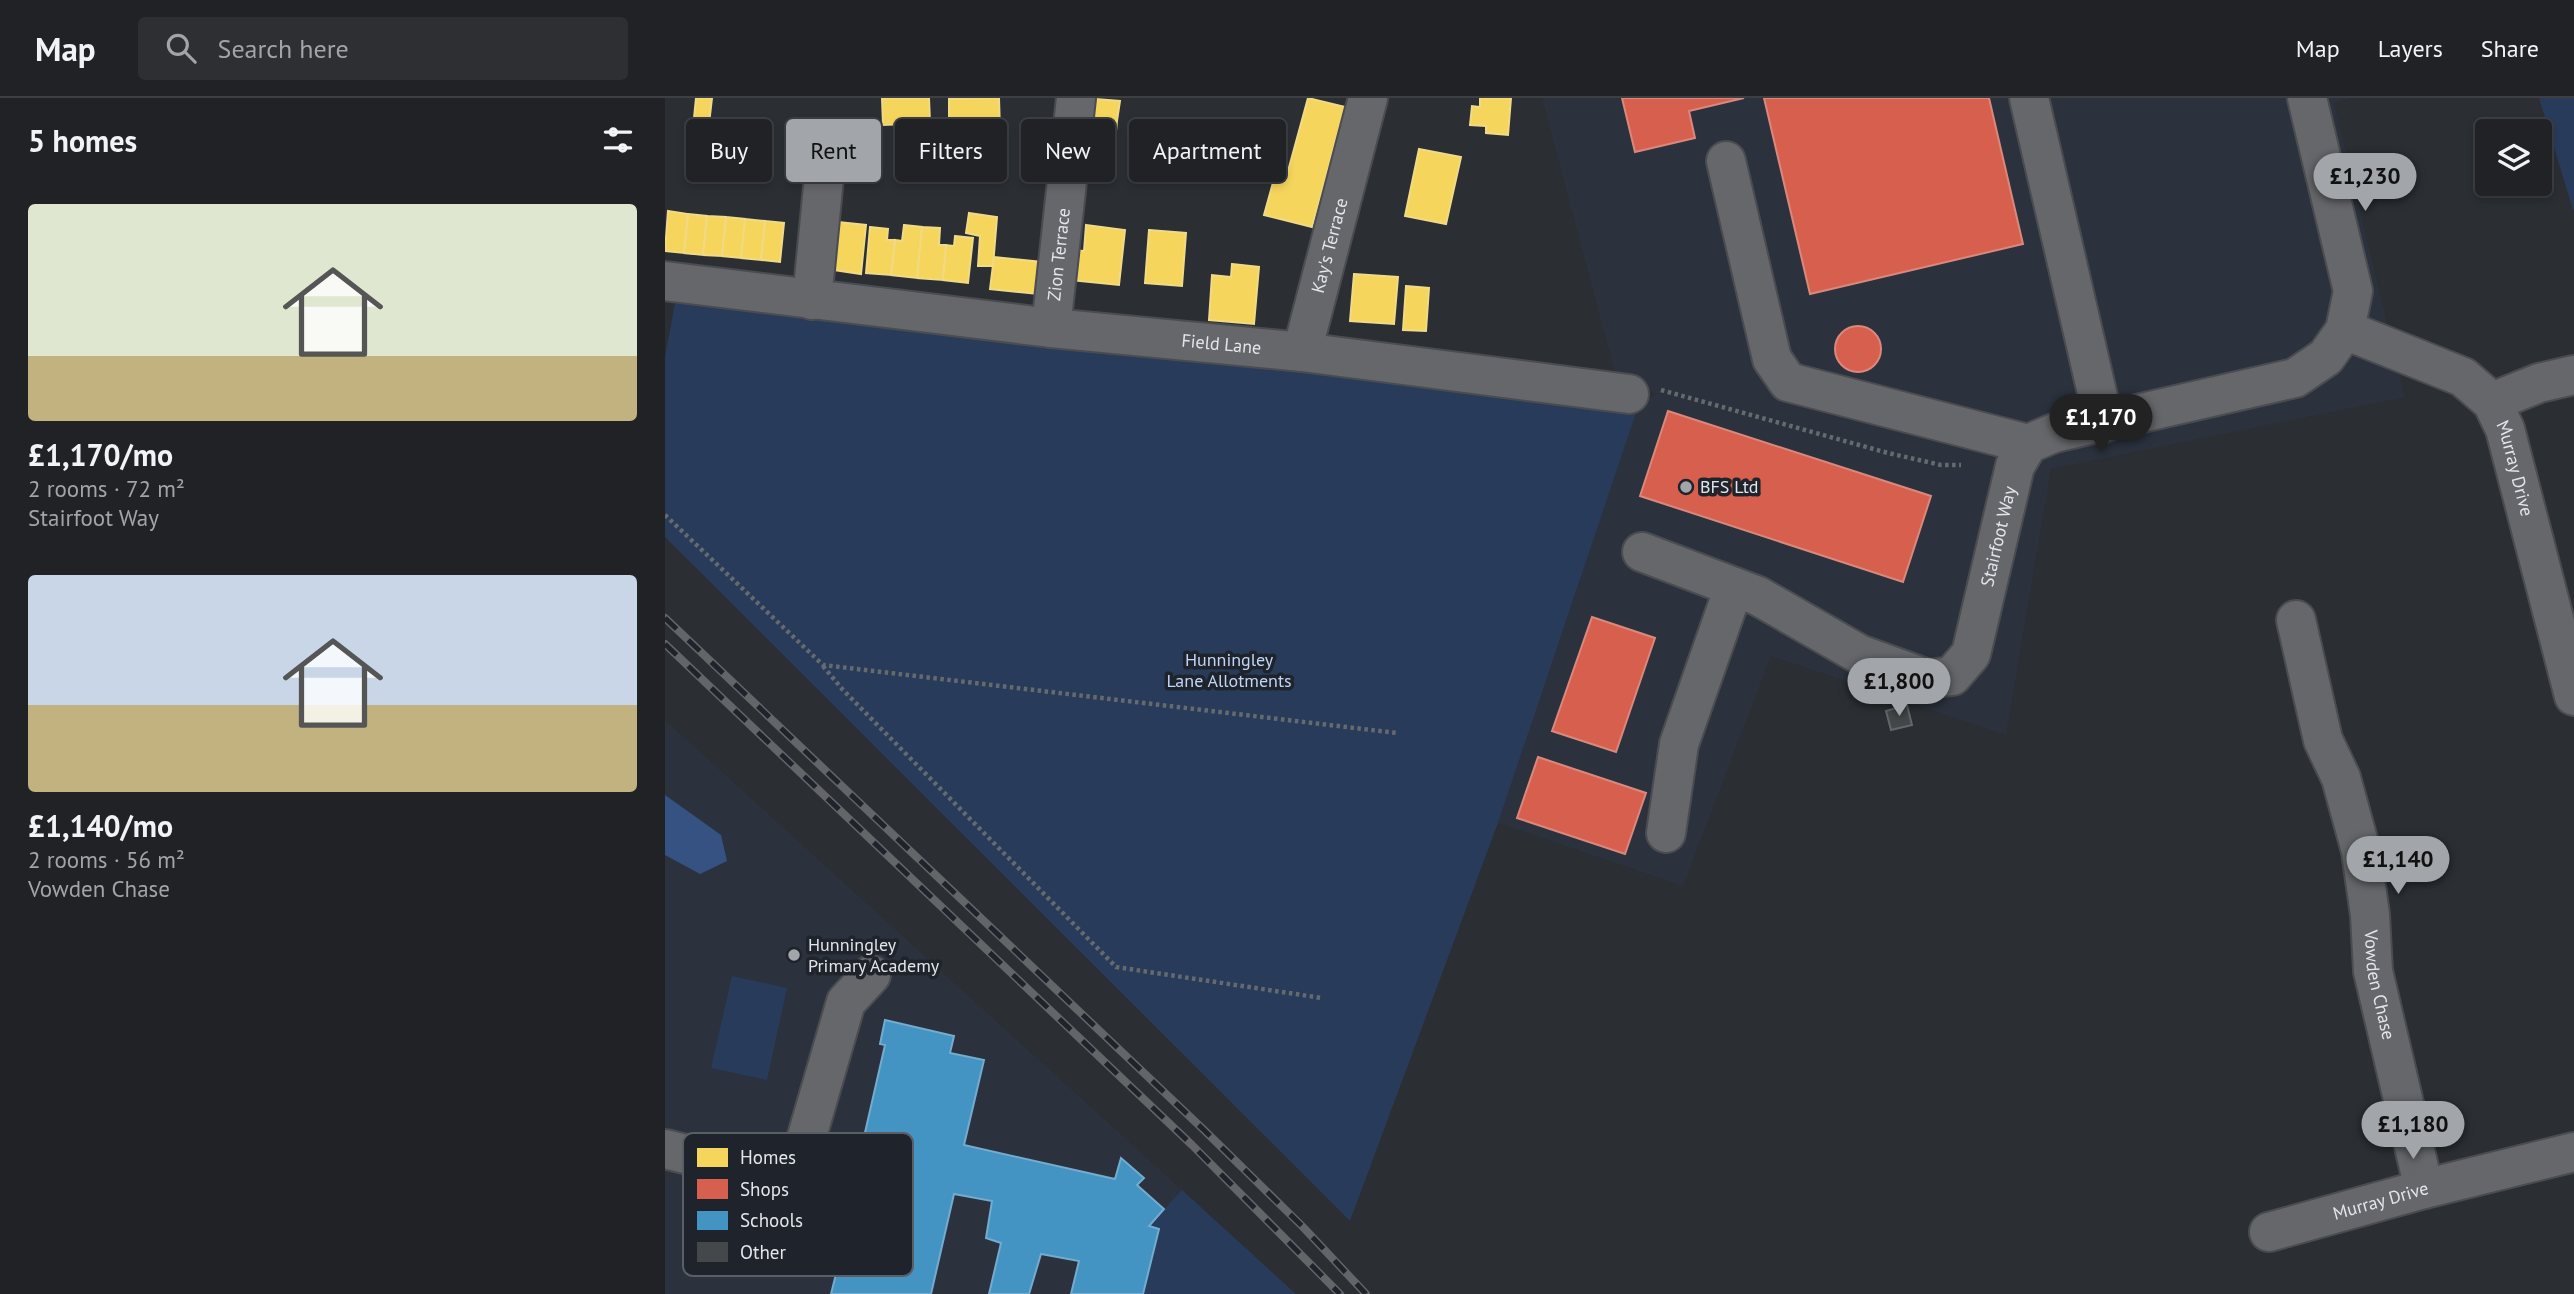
<!DOCTYPE html>
<html lang="en">
<head>
<meta charset="utf-8">
<style>
	body { margin:0; font-family:"PT Sans",sans-serif; background:#2d2f32; color:#f1f3f6; height:100vh; display:flex; flex-direction:column; font-size:26px; white-space:nowrap }
	* { box-sizing:border-box; margin:0 }
	p { font-size:23px; color:#a2a4a7 }
	.icon { flex:none; width:38px; height:38px; fill:none; stroke:currentColor; stroke-width:2; stroke-linecap:round; stroke-linejoin:round }
	.map { position:relative; flex:1; overflow:hidden }
	.details { display:flex; flex-direction:column; background:#202226; width:665px }
	.details>* { flex:none }
	.guide { position:absolute; left:21px; top:21px; width:665px; height:63px; display:flex; gap:14px }
	.tools { position:absolute; left:1810px; top:21px; display:grid; gap:14px }
	.tools a { display:grid; place-items:center; width:77px; height:77px; border-radius:7px; background:#202226; box-shadow:0 4px 10px #0003,0 0 0 2px #3d3f43; font-size:35px }
	.price { position:absolute; translate:-50% -60px; padding:0 16px; border-radius:24px; background:#a2a6aa; color:#111; font-size:23px; line-height:46px; filter:drop-shadow(0 2px 4px #0008) }
	.price::after { content:''; position:absolute; left:50%; top:42px; width:21px; height:16px; margin-left:-10px; background:inherit; clip-path:polygon(0 0,100% 0,50% 100%) }
	.price.on { background:#222; color:#fff }
	ul { padding:0; list-style:none }
	li { display:grid; align-content:center; gap:14px; height:371px; padding:0 28px }
	li span { display:grid; place-items:center; height:217px; border-radius:7px; color:#555 }
	li>.icon { margin-inline-start:auto }
	span .icon { width:126px; height:126px; fill:#fffc; stroke-width:1 }
	li b { font-size:30px }
	h2 { display:flex; justify-content:space-between; align-items:center; height:84px; padding:0 28px; font-size:30px }
	.tag { padding:0 24px; border-radius:7px; background:#202226; box-shadow:0 4px 10px #0003,0 0 0 2px #3d3f43; font-size:24px; line-height:63px }
	.tag.on { background:#a2a6aa; color:#111 }
	header { display:flex; align-items:center; gap:42px; box-sizing:border-box; height:98px; padding:0 35px; background:#202226; border-bottom:2px solid #3d3f43 }
	header strong { font-size:33px }
	nav { display:flex; gap:38px; margin-inline-start:auto; font-size:24px }
	.search { width:490px; height:63px; background:#2d2f32; display:flex; align-items:center; gap:18px; box-sizing:border-box; padding:0 24px; border-radius:7px; color:#a2a4a7; font-size:26px }
	main { display:flex; flex:1; min-height:0 }
	.map>svg:first-child { display:block }
	.built { fill:#2b323e }
	.green { fill:#283b5a }
	.forest { fill:#355283 }
	.homes { fill:#f6d55c; stroke:#f0da87; stroke-width:2 }
	.shops { fill:#d6604d; stroke:#da887c; stroke-width:2 }
	.schools { fill:#4393c3; stroke:#73accf; stroke-width:2 }
	.building { fill:#45484a; stroke:#64666a; stroke-width:2 }
	.lines { fill:none; stroke-linecap:round; stroke-linejoin:round }
	.minor-casing { stroke:#4a4c50; stroke-width:42 }
	.path { stroke:#676a6d; stroke-width:4.5; stroke-dasharray:3.5 3.5; stroke-linecap:butt }
	.minor { stroke:#65676a; stroke-width:38 }
	.rail-casing { stroke:#636569; stroke-width:8 }
	.rail { stroke:#1f232b; stroke-width:5; stroke-dasharray:16; stroke-linecap:butt }
	.poi-dot { fill:#a2a6aa; stroke:#1f232b; stroke-width:2.5 }
	.labels { text-anchor:middle; stroke-width:7; stroke-linejoin:round; paint-order:stroke }
	.street-label { font-size:18px; fill:#e2e6eb; stroke:#1f232b }
	.poi-label { font-size:18px; fill:#e2e6eb; stroke:#1f232b; text-anchor:start }
	.park-label { font-size:18px; fill:#c0d5f7; stroke:#1f232b }
	.key { fill:#1f232b; stroke:#5a5e65; stroke-width:2 }
	.key-label { font-size:19px; fill:#e2e6eb }
</style>
</head>
<body>
<header>
<strong>Map</strong>
<div class="search"><svg class="icon" aria-label="search" viewBox="0 0 24 24"><circle cx="10" cy="10" r="6"/><path d="M15 15l6 6"/></svg>Search here</div>
<nav><a>Map</a><a>Layers</a><a>Share</a></nav>
</header>
<main>
<section class="details">
<h2>5 homes<svg class="icon" aria-label="filters" viewBox="0 0 24 24"><path d="M4 7h16M4 17h16"/><circle cx="9" cy="7" r="2"/><circle cx="15" cy="17" r="2"/></svg></h2>
<ul>
<li><span style="background:linear-gradient(#dfe7d0 70%,#c2b280 0)"><svg class="icon" aria-label="home" viewBox="0 0 24 24"><path d="M3 11l9-7 9 7M6 9v11h12V9"/></svg></span><div><b>£1,170/mo</b><p>2 rooms · 72 m²</p><p>Stairfoot Way</p></div></li>
<li><span style="background:linear-gradient(#c9d6e8 60%,#c2b280 0)"><svg class="icon" aria-label="home" viewBox="0 0 24 24"><path d="M3 11l9-7 9 7M6 9v11h12V9"/></svg></span><div><b>£1,140/mo</b><p>2 rooms · 56 m²</p><p>Vowden Chase</p></div></li>
</ul>
</section>
<div class="map">
<svg width="1909" height="1196" viewBox="0 0 1909 1196">
	<rect width="100%" height="100%" fill="#2b2e32"/>
	<!-- built -->
	<path class="built" d="M877,0H1686L1669,5L1740,299L1386,371L1341,637L1106,558L1018,788L833,725L973,309L991,296L950,275Z
		M0,622L517,1092L631,1196H0Z"/>
	<!-- green -->
	<path class="green" d="M1874,0H1909V112H1908Z
		M10,205L973,309L833,725L685,1123L0,439V259Z
		M67,878L122,890L102,982L46,970Z
		M517,1092L631,1196H478L494,1131L484,1128Z"/>
	<!-- forest -->
	<path class="forest" d="M0,697L56,737L62,763L35,776L0,757Z"/>
	<!-- homes -->
	<path class="homes" d="M31,0H47L44,26L68,28L55,53L26,50Z
		M217,0H264L265,25L218,27Z
		M334,0L335,33L284,35V1Z
		M418,0L455,3L452,23L415,18Z
		M643,0L680,9L647,129L599,117L609,81L620,84Z
		M815,0H846L843,37L821,35V28L805,27L807,8L815,9Z
		M415,18L452,23L450,43L413,37Z
		M413,37L450,43L447,62L410,57Z
		M754,51L796,59L781,126L740,118Z
		M3,113L23,116L19,155L0,153Z
		M304,115L332,119L328,168H313L315,138L301,135Z
		M23,116L42,118L38,157L19,155Z
		M42,118L61,119L57,158L38,157Z
		M61,119L80,121L76,160L57,158Z
		M80,121L100,123L96,162L76,160Z
		M100,123L119,125L115,164L96,162Z
		M173,124L201,127L196,176L168,172Z
		M239,127L257,129L252,180L226,177L230,142L237,143Z
		M421,127L460,132L454,187L406,182L409,152L419,153Z
		M205,129L223,131L222,142H230L226,177L201,175Z
		M257,129L275,130L274,147H281L278,182L252,180Z
		M484,132L521,135L517,188L480,185Z
		M290,138L308,140L303,185L278,182L281,147L289,148Z
		M329,159L377,164L373,196L325,191Z
		M567,166L594,169L589,226L544,222L547,177L566,179Z
		M689,176L733,179L729,226L685,223Z
		M741,188L764,190L761,233L738,232Z"/>
	<!-- shops -->
	<path class="shops" d="M957,0H1079L1024,13L1030,40L970,54Z
		M1099,0H1324L1358,146L1145,196Z
		M1170 251a23 23 0 1 1 46 0a23 23 0 1 1-46 0Z
		M1003,313L1266,398L1238,484L975,398Z
		M927,519L990,540L951,654L887,633Z
		M873,659L981,695L960,756L852,720Z"/>
	<!-- schools -->
	<path class="schools" d="M220,922L289,938L285,955L319,962L299,1047L450,1081L456,1060L479,1080L472,1087L499,1111L484,1128L494,1131L478,1196H406L414,1163L376,1156L364,1196H324L336,1145L321,1140L327,1103L289,1096L266,1196H166L181,1136L224,1146L228,1130L140,1109L150,1068L181,1075L187,1050L196,1052L220,947L215,946Z"/>
	<!-- building -->
	<path class="building" d="M1242,607L1247,627L1226,632L1221,613Z"/>
	<g class="lines">
		<!-- minor casing -->
		<g class="minor-casing">
			<g id="minor">
				<path d="M1364,0L1439,325"/>
				<path d="M1061,63L1107,261L1123,284L1363,346"/>
				<path id="s1" d="M0,183L386,230L637,254L964,296"/>
				<path d="M147,202L159,79"/>
				<path id="s2" d="M386,230L411,0"/>
				<path id="s3" d="M1680,232L1798,279L1827,304L1840,331L1909,598"/>
				<path id="s4" d="M637,254L703,0"/>
				<path d="M1827,304L1874,285L1909,277"/>
				<path id="s5" d="M977,454L1093,498L1194,556L1263,581L1287,578L1306,556L1350,368L1363,346L1389,335L1630,280L1661,259L1680,232L1688,193L1642,0"/>
				<path id="s6" d="M1631,522L1658,642L1676,680L1696,753L1705,817L1708,873L1759,1091"/>
				<path d="M1001,735L1014,646L1069,489"/>
				<path d="M0,1051L129,1083L181,904L206,877"/>
				<path d="M129,1083L126,1116L133,1128L136,1144"/>
				<path id="s7" d="M1604,1134L1759,1091L1909,1054"/>
			</g>
		</g>
		<!-- path -->
		<path class="path" d="M996,292L1223,355L1276,367H1296
			M0,417L158,567L732,635
			M158,568L178,592L451,869L657,900"/>
		<!-- minor -->
		<use href="#minor" class="minor"/>
		<!-- rail casing -->
		<g class="rail-casing">
			<path id="rail" d="M0,520L540,1033L637,1128L701,1196
				M0,546L527,1047L675,1196"/>
		</g>
		<!-- rail -->
		<use href="#rail" class="rail"/>
	</g>
	<!-- markers -->
	<g class="poi-dot">
		<circle cx="1021" cy="389" r="7"/>
		<circle cx="129" cy="857" r="7"/>
	</g>
	<g class="labels">
		<!-- street labels -->
		<g class="street-label">
			<text dy="6" stroke="none"><textPath href="#s4" startOffset="110">Kay's Terrace</textPath></text>
			<text dy="6" stroke="none"><textPath href="#s2" startOffset="74">Zion Terrace</textPath></text>
			<text dy="6" stroke="none"><textPath href="#s1" startOffset="560">Field Lane</textPath></text>
			<text dy="6" stroke="none"><textPath href="#s3" startOffset="236">Murray Drive</textPath></text>
			<text dy="6" stroke="none"><textPath href="#s5" startOffset="488">Stairfoot Way</textPath></text>
			<text dy="6" stroke="none"><textPath href="#s6" startOffset="376">Vowden Chase</textPath></text>
			<text dy="6" stroke="none"><textPath href="#s7" startOffset="116">Murray Drive</textPath></text>
		</g>
		<!-- poi labels -->
		<g class="poi-label">
			<text x="1035" y="395">BFS Ltd</text>
			<text x="143" y="853">Hunningley<tspan x="143" dy="21">Primary Academy</tspan></text>
		</g>
		<!-- park labels -->
		<g class="park-label">
			<text x="564" y="568">Hunningley<tspan x="564" dy="21">Lane Allotments</tspan></text>
		</g>
	</g>
	<!-- legend -->
	<rect x="18" y="1035" width="230" height="143" rx="10" class="key"/>
	<rect x="32" y="1050" width="31" height="19" fill="#f6d55c"/>
	<rect x="32" y="1081" width="31" height="20" fill="#d6604d"/>
	<rect x="32" y="1113" width="31" height="19" fill="#4393c3"/>
	<rect x="32" y="1144" width="31" height="20" fill="#45484a"/>
	<g class="key-label">
		<text x="75" y="1066">Homes</text>
		<text x="75" y="1098">Shops</text>
		<text x="75" y="1129">Schools</text>
		<text x="75" y="1161">Other</text>
	</g>
</svg>
<div class="tools">
<a><svg class="icon" aria-label="layers" viewBox="0 0 24 24"><path d="M12 4l9 5-9 5-9-5zM3 14l9 5 9-5"/></svg></a>
</div>
<b class="price" style="left:1700px;top:115px">£1,230</b>
<b class="price on" style="left:1436px;top:356px">£1,170</b>
<b class="price" style="left:1234px;top:620px">£1,800</b>
<b class="price" style="left:1733px;top:798px">£1,140</b>
<b class="price" style="left:1748px;top:1063px">£1,180</b>
<div class="guide">
<a class="tag">Buy</a>
<a class="tag on">Rent</a>
<a class="tag">Filters</a>
<a class="tag">New</a>
<a class="tag">Apartment</a>
</div>
</div>
</main>
</body>
</html>
